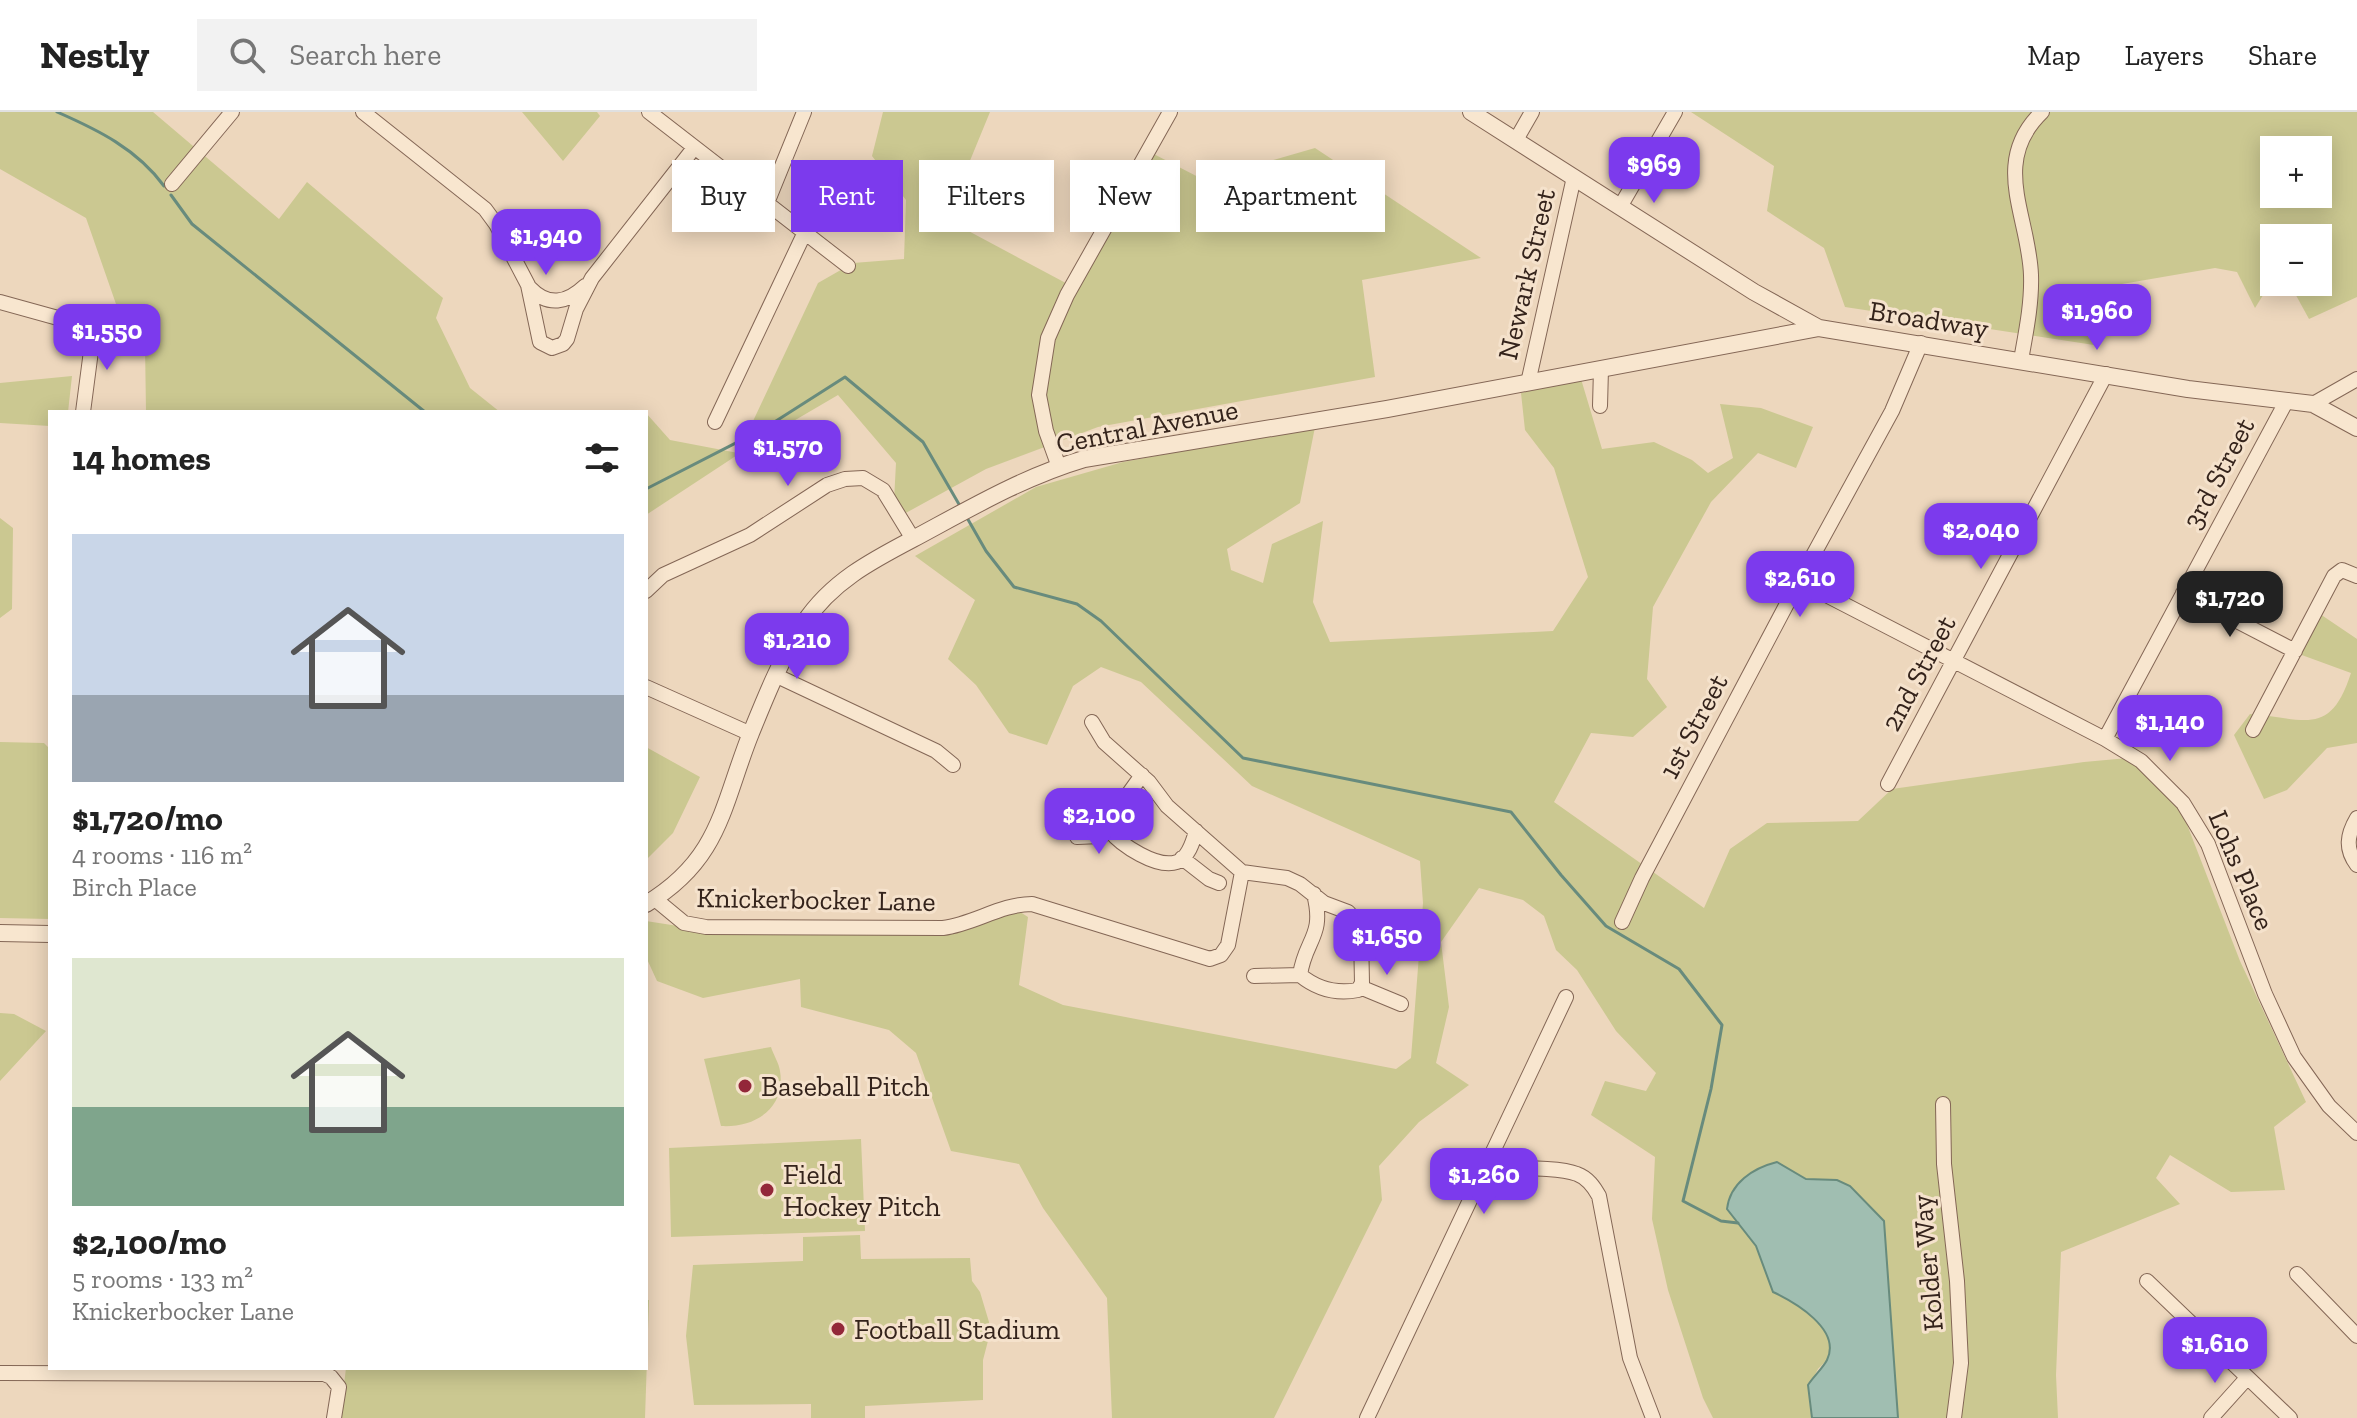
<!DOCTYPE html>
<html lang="en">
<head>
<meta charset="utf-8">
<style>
	body { margin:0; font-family:"Zilla Slab",serif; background:#f2f2f2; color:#222; height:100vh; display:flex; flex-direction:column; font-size:30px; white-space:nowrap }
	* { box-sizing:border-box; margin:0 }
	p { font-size:26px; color:#767676 }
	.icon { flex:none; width:44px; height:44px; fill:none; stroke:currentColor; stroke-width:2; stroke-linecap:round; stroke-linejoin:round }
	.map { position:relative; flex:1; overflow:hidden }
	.panel { position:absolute; left:48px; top:298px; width:600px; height:960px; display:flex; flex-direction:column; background:#fff; border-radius:0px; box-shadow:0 4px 20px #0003 }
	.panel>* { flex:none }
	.hud { position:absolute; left:672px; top:48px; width:760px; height:72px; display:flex; gap:16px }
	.fabs { position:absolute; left:2260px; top:24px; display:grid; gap:16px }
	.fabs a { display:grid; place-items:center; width:72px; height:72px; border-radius:0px; background:#fff; box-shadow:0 4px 20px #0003; font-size:40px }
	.price { position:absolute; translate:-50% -68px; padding:0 18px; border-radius:16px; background:#7c3aed; color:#fff; font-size:26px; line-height:52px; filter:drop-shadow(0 2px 4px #0008) }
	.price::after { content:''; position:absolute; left:50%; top:48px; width:24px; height:18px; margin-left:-12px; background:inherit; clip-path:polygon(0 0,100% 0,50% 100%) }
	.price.current { background:#222; color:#fff }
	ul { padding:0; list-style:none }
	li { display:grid; align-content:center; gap:16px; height:424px; padding:0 24px }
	li span { display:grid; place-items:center; height:248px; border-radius:0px; color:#555 }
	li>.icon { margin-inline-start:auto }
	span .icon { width:144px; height:144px; fill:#fffc; stroke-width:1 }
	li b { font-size:34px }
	h2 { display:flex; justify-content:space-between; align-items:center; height:96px; padding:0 24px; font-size:34px }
	.tag { padding:0 28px; border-radius:0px; background:#fff; box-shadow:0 4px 20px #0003; font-size:28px; line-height:72px }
	.tag.current { background:#7c3aed; color:#fff }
	header { display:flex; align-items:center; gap:48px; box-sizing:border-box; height:112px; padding:0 40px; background:#fff; border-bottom:2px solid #e0e0e0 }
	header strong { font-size:38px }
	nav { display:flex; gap:44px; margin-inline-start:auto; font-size:28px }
	.search { width:560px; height:72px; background:#f2f2f2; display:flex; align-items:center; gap:20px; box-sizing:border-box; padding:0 28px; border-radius:0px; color:#767676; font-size:30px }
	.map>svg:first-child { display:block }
	.green { fill:#cbc891; fill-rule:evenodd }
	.water { fill:#a0beb1; stroke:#688b7d; stroke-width:2 }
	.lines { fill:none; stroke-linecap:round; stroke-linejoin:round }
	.stream { stroke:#688b7d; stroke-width:3 }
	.minor-casing { stroke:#846756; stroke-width:16 }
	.tertiary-casing { stroke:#846756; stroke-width:18 }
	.minor { stroke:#f8e6cf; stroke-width:14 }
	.tertiary { stroke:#f8e6cf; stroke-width:16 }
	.poi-dot { fill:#932739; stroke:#f5e2cc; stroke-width:3 }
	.labels { text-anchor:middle; stroke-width:6; stroke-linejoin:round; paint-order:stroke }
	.street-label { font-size:28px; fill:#34231b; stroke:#f5e2cc }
	.poi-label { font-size:28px; fill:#34231b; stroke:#f5e2cc; text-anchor:start }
</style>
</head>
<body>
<header>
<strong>Nestly</strong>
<div class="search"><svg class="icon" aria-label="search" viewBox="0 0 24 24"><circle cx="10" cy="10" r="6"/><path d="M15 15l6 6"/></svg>Search here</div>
<nav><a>Map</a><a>Layers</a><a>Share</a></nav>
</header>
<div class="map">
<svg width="2357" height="1306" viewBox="0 0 2357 1306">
	<rect width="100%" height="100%" fill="#edd7bd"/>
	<!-- green -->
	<path class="green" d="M0,0H153L279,107L307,70L443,186L436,206L470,276L500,300H146L145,232L114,216L116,192L86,106L0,57Z
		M522,0H597L600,4L563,49Z
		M883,0H990L946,107L1077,177L1146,38L1204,68L1315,36L1481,146L1362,168L1375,265L1098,315L986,357L893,408L896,351L838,283L751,334L646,403V301L670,328L738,341L818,171L853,151L904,147L906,88L872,44Z
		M1691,0H2357V185L2309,207L2292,176L2270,172L2255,196L2237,160L2215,156L2122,172L2094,233L1845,195L1824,136L1767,99L1774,54ZM2274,38H2318V82H2274ZM2274,126H2318V170H2274Z
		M72,264L68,300H50V314L0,311V271Z
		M1581,267L1602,337L1654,330L1692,348L1708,361L1733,346L1720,292L1761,296L1813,315L1796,356L1758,341L1711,390L1653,495L1647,567L1667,595L1633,625L1591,621L1554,690L1704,796L1730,737L1767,711L1858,709L1892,677L2084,650L2128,646L2181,697L2240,849L2306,990L2274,1015L2285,1078L2231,1080L2170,1043L2156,1066L2180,1092L2061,1140L2056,1263L2058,1306H1898L1884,1109L1850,1074L1837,1068L1807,1067L1727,1097L1756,1134L1773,1180C1794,1190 1842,1217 1827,1248C1826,1249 1819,1256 1818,1257C1809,1272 1808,1290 1812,1306H1713L1703,1286L1668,1178L1652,1107L1655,1045L1591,1003L1605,969L1646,979L1656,961L1616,919L1577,858L1556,838L1544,804L1523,788L1479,776L1441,830L1449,895L1436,951L1469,973L1419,1010L1379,1054L1382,1088L1274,1306H1112L1107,1186L1043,1096L1019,1052L951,1039L916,941L889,918L801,895L800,867L703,886L657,869L646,845V809L678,814L939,822L1017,798L1028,805L1019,873L1063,893L1396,957L1411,946L1423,791L1420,749L1252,674L1141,570L1101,555L1073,574L1047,633L1009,621L976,573L948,547L975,488L915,444L1036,375L1123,350L1315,315L1300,391L1227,437L1231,458L1263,471L1272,432L1323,409L1313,490L1330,530L1553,519L1588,465L1554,356L1525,318L1521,281Z
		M0,406L13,416L12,497L0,506Z
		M2320,502L2357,527V631L2327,636L2287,678L2264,687L2234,623L2250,602C2305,606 2330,626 2351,561L2299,542Z
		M0,630L44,631L50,637V807L0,806Z
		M646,635L700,665L673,721L646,748Z
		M0,901L14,902L46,919L0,969Z
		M771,935C773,942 779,951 780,959C786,997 754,1016 721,1014L704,947Z
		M861,1027L865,1119L671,1125L669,1036Z
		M860,1123L861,1147L970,1146L972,1169L980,1180L989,1210V1225L983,1248V1288L865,1294V1306H811V1292L694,1293L686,1224L693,1153L803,1149V1125Z
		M646,1188H649L645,1306H340L346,1256H646Z"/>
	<!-- water -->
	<path class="water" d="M1777,1050L1806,1067L1837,1068L1850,1074L1884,1109L1898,1306H1812L1808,1273C1813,1265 1823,1256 1827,1248C1842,1217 1794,1190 1773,1180L1756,1134L1727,1097C1730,1071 1753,1056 1777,1050Z"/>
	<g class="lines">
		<!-- stream -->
		<path class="stream" d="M57,0C98,18 137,37 164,74
			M171,83L192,112L425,300
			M646,377L765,316L845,265L923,330L960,394
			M966,404L986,439L1014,475L1077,492L1101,509L1243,646L1511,700L1561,763L1606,814L1679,857L1722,913L1711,977L1683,1089L1721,1109L1738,1111"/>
		<!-- minor casing -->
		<g class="minor-casing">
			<path id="minor" d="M363,0L485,97L496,112L528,173L540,230L552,236L563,232L567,227L576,197L592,166L694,36
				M649,0L848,154
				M1516,28L1532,0
				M172,72L232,0
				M767,91L804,0
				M1620,95L1675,0
				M530,176C548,195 567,191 585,174
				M0,190L94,216L83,300
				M2021,248C2026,220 2032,191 2031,163C2029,104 1990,50 2042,0
				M1528,271L1574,65
				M2313,292L2357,267
				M1600,294L1601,257
				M715,310L805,120
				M1059,355L1046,319L1039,283L1048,226L1067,183L1170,0
				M1799,469L2105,627L2141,649L2183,691L2208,732L2265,882L2294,945L2329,994L2357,1021
				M646,479L663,463L750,423L827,373L845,367L863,366L883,378L913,427
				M2183,481L2295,539
				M777,564L936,639L953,653
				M646,575L751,622
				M1092,610L1104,630L1149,670L1167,694L1242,760L1287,766L1300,772L1324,791L1348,800L1356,809L1361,822L1362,871L1358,878C1337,882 1317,877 1300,863C1305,827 1325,825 1314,782
				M2253,618L2334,464L2342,458L2357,464
				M2105,627L2287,288
				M1142,663L1112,705L1110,719C1121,733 1157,757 1177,750C1188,746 1193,730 1196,719
				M1888,672L2106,262
				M2357,706C2347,723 2345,737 2357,753
				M1077,725L1100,724L1110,719
				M1182,746L1209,767L1219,771
				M655,787L684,811L706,815L943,816C974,812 1001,792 1032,792L1210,847L1221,843L1228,833L1242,760
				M1622,810L1642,766L1799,469L1892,299L1921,231
				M1254,864L1300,863
				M1360,875L1401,892
				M1943,992L1944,1052L1957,1169L1961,1251L1954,1306
				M1487,1056C1510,1057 1558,1054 1577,1062C1588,1066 1594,1075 1599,1084L1630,1246L1653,1306
				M2297,1162L2357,1224
				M2147,1169L2290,1306
				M0,1261L324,1262L331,1265L339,1275L334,1306
				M1367,1306L1566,885
				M2211,1306L2247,1266"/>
		</g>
		<!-- tertiary casing -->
		<g class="tertiary-casing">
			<path id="tertiary" d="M1471,0L1754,180L1819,216
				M646,792C721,747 722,693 751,621C766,584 782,544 804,511C831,470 871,449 913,427C969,397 1023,365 1084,347L1387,297L1819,216L2188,277L2313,292L2357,316
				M0,821L50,822"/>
		</g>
		<!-- minor -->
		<use href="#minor" class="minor"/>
		<!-- tertiary -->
		<use href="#tertiary" class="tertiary"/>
	</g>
	<!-- markers -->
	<g class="poi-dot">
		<circle cx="745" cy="974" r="8"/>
		<circle cx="767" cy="1078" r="8"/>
		<circle cx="838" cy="1217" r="8"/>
	</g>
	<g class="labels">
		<!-- street labels -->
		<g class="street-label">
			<text transform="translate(1526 162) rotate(-77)" y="10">Newark Street</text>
			<text transform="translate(1929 207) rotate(9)" y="10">Broadway</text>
			<text transform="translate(1147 314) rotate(-11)" y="10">Central Avenue</text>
			<text transform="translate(2218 361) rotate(-62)" y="10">3rd Street</text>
			<text transform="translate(1918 561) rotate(-62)" y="10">2nd Street</text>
			<text transform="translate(1693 614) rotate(-62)" y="10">1st Street</text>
			<text transform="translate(2242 758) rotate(67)" y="10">Lohs Place</text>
			<text transform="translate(816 787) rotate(1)" y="10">Knickerbocker Lane</text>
			<text transform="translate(1927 1151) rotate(-95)" y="10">Kolder Way</text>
		</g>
		<!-- poi labels -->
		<g class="poi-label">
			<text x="761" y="984">Baseball Pitch</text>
			<text x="783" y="1072">Field<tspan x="783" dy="32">Hockey Pitch</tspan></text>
			<text x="854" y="1227">Football Stadium</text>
		</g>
	</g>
</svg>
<div class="fabs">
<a>+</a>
<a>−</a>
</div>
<b class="price" style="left:1654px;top:93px">$969</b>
<b class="price" style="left:546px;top:165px">$1,940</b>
<b class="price" style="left:2097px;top:240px">$1,960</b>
<b class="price" style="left:107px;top:260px">$1,550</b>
<b class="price" style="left:788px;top:376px">$1,570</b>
<b class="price" style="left:1981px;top:459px">$2,040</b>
<b class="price" style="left:1800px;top:507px">$2,610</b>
<b class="price current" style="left:2230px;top:527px">$1,720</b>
<b class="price" style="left:797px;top:569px">$1,210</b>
<b class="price" style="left:2170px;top:651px">$1,140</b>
<b class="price" style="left:1099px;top:744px">$2,100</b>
<b class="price" style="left:1387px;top:865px">$1,650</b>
<b class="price" style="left:1484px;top:1104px">$1,260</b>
<b class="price" style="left:2215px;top:1273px">$1,610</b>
<div class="hud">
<a class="tag">Buy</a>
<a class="tag current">Rent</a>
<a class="tag">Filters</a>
<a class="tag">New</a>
<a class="tag">Apartment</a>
</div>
<section class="panel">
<h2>14 homes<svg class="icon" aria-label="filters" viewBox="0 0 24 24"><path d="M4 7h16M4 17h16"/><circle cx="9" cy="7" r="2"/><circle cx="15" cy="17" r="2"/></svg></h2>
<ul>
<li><span style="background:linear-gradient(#c9d6e8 65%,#9aa5b1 0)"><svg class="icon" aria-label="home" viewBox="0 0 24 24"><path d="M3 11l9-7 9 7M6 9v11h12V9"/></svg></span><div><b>$1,720/mo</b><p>4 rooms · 116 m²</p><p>Birch Place</p></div></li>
<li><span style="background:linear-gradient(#dfe7d0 60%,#7fa58c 0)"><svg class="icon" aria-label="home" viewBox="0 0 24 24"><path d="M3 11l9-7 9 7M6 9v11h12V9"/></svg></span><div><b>$2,100/mo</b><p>5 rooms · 133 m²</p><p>Knickerbocker Lane</p></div></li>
</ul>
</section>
</div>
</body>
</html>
